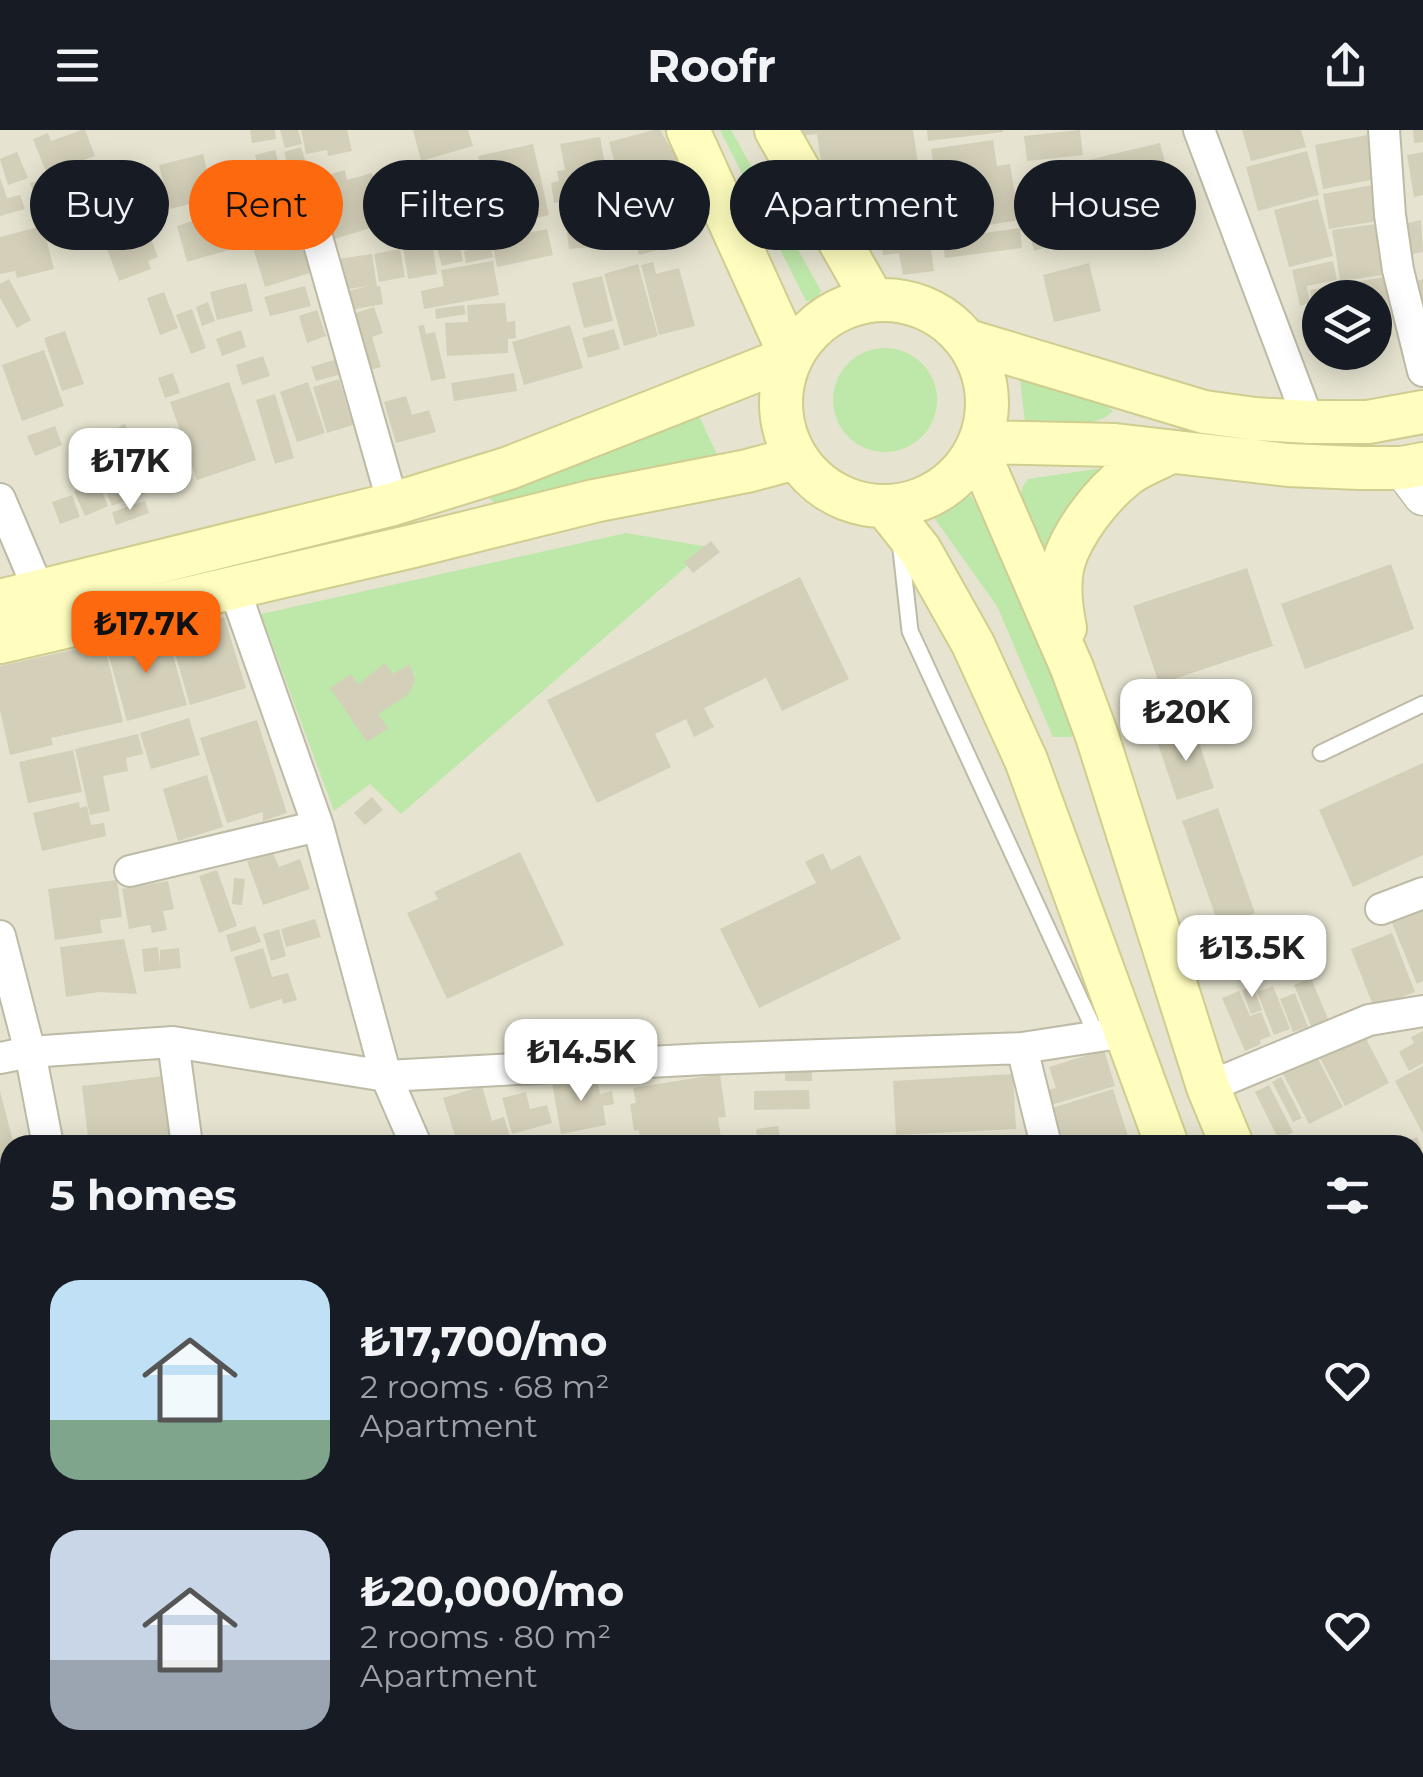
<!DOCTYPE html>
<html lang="en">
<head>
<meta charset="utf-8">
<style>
	body { margin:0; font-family:Montserrat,sans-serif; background:#20242c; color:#f1f3f6; height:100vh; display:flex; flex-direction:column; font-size:38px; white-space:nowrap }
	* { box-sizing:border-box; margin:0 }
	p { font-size:32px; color:#9ea1a6 }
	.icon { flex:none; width:55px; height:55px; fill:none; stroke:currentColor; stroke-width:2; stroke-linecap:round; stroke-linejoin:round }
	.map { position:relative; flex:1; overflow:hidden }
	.side { position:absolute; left:0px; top:1005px; width:1425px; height:642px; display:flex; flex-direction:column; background:#171b24; border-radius:30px 30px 0 0; box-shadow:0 5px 25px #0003 }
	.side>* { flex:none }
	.top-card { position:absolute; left:30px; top:30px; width:1365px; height:90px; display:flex; gap:20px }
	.controls { position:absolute; left:1302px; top:150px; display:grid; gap:20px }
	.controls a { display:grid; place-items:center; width:90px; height:90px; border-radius:50%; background:#171b24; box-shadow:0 5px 25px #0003; font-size:50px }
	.price { position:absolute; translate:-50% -85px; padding:0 22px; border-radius:20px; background:#fff; color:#222; font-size:32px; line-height:65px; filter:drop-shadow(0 2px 5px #0008) }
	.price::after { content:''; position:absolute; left:50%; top:60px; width:30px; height:22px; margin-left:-15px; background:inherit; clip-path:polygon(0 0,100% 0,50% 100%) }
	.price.current { background:#fc690f; color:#111 }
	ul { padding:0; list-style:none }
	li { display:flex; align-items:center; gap:30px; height:250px; padding:0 50px }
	li span { display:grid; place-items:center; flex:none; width:280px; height:200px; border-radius:30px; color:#555 }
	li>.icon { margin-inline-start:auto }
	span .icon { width:120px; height:120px; fill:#fffc; stroke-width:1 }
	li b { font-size:42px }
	h2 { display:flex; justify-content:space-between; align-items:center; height:120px; padding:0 50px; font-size:42px }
	.chip { padding:0 35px; border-radius:45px; background:#171b24; box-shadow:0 5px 25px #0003; font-size:35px; line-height:90px }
	.chip.current { background:#fc690f; color:#111 }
	header { display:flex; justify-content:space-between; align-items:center; height:130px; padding:0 50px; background:#171b24; font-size:45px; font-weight:700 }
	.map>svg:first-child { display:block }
	.residential { fill:#e6e4d0; fill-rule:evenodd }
	.green { fill:#bee7aa }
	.building { fill:#d3cfb8 }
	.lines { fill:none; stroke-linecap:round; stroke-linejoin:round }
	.service-casing { stroke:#bdbaa5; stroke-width:19 }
	.minor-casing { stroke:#bdbaa5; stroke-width:34 }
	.tertiary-casing { stroke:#bdbaa5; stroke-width:41 }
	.secondary-casing { stroke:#cfcd8f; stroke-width:46 }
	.service { stroke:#fff; stroke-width:15 }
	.minor { stroke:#fff; stroke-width:30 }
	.tertiary { stroke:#fff; stroke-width:38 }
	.secondary { stroke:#fffebf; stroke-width:42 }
</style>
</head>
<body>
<header><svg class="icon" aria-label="menu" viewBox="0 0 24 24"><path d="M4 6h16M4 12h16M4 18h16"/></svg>Roofr<svg class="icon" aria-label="share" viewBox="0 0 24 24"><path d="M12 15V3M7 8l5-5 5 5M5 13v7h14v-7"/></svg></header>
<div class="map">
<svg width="1423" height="1647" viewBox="0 0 1423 1647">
	<rect width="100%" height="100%" fill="#f2f0e3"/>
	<!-- residential -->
	<path class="residential" d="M0,0H1423V1647H0ZM1320,168H1375V222H1320ZM10,1015H1415V1638H10Z"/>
	<!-- green -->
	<path class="green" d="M720,0H731L821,161L817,170L806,171Z
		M833 270a52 52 0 1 1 104 0a52 52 0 1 1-104 0Z
		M1020,248L1103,274L1113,281C1096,300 1049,294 1025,293Z
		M699,286L720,331L501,378L489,368Z
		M1096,339L1105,340L1049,424L1043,416L1021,364L1023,356L1028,349Z
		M969,364L975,372L1077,600L1071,607H1053L997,476L935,389L934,379Z
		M626,403L709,417L401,684L370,654L334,681L261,484Z"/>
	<!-- building -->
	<path class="building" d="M82,0H85L95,26L47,44L33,9L48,3L51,11Z
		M250,0H275L276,9L252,13Z
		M280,0H298L302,14L285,18Z
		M301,0H347L352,21L328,26L327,20L306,24Z
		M413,0H468L473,16L421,31Z
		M654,0H660L680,34L670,43L621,56L609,12Z
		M792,0H913L934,141L903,145L899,123L883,125L879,98L897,95L895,79L876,81L873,59L826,66L817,4L793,7Z
		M927,0H1003V2L928,11Z
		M1080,0L1083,25L1027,31L1024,6Z
		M1242,0H1301L1306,17L1251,31Z
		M1413,0H1423V12L1414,13Z
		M1367,5L1376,49L1323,59L1315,15Z
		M600,7L610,62L554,73L551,53L559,51L557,41L565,40L560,14Z
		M993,10L997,36L1010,34L1019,90L944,102L931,19Z
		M1160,13L1169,48L1097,66L1088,30Z
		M533,14L549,85L494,98L478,26Z
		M301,17L314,60L297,65L284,22Z
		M275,20L280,39L260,44L255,25Z
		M1307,21L1319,65L1258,81L1246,37Z
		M17,22L28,48L8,55L0,29Z
		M1423,22V65L1414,67L1407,25Z
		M203,24L214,68L170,79L159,35Z
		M103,40L97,68L41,87L30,53L39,50L42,60Z
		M345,40L347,50L372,43L387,93L334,109L317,48Z
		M255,46L261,66L244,71L237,52Z
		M0,48L7,68L20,65L25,79L0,86Z
		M1372,55L1378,91L1329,99L1323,64Z
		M231,65L236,82L224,86L219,68Z
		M122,68L129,96L93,105L86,77Z
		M1318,69L1333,126L1289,137L1274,80Z
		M679,70L691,111L639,125L633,103L643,101L638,81Z
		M219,73L232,119L187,132L177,96L195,90L192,81Z
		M634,73L638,89L627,93L622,76Z
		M263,77L270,98L248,105L241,85Z
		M1050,88L1058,114L1034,121L1027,94Z
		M1421,90L1423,122L1407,125L1400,95Z
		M1376,94L1384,145L1340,151L1332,100Z
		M43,96L54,139L17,148L15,141L0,144V107Z
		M298,96L313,142L265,157L251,111Z
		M615,98L617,115L569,119L567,102Z
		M1020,98L1022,118L945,128L942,109Z
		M547,99L553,125L497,137L492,110Z
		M148,101L158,127L148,131L151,139L119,151L106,116Z
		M431,107L437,144L408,149L402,111Z
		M459,113L463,131L442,136L437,118Z
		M491,116L493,127L466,133L464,121Z
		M400,119L405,147L379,152L374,124Z
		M372,124L377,156H380L383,174L350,180L347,161L369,156L342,160L338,129Z
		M493,131L499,165L424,179L421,161L444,156L441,140Z
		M1333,131L1337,150L1307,156L1310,173L1300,176L1292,140Z
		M653,132L656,144L679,138L695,196L659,205L641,135Z
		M1089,133L1101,181L1054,192L1043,145Z
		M638,134L658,206L624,216L604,144Z
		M602,146L613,191L584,198L572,153Z
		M1384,147L1391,191L1375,194V168H1320V209H1318L1310,160Z
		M9,149L31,190L17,198L0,168V154Z
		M1423,149V182L1413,152Z
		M246,153L253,181L217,190L210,162Z
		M305,156L311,176L270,186L264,167Z
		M164,162L178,198L160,205L147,168Z
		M208,172L215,191L202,196L196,177Z
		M505,173L507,192L515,191L516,208L508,209V223L447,226L445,193L468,192L467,175Z
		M464,175L466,184L436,189L435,179Z
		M374,177L383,203L372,207L381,237L369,240L350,185Z
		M192,179L206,218L191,224L176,185Z
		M317,180L326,206L307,213L299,186Z
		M424,195L426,204L435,202L446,248L431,251L418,196Z
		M570,195L583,238L524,255L512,212Z
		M614,199L620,219L588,228L582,208Z
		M241,200L246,217L222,226L216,209Z
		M65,201L84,254L62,261L44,208Z
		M44,220L64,276L22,291L2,235Z
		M263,226L270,246L242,255L236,235Z
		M337,229L342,244L316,251L311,237Z
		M173,243L180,263L165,268L158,248Z
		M514,243L517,261L454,271L451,253Z
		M339,249L353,295L327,303L313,257Z
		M229,252L256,330L197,350L170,272Z
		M308,252L325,303L297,312L280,262Z
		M275,264L294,328L275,334L256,270Z
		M406,266L412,285L429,280L436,302L396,313L384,272Z
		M125,294L132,309L114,318L160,300L175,337L164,341L169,354L112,376L93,327L110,320L102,305Z
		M55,296L62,315L35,326L27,306Z
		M97,351L108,376L85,386L74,361Z
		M72,365L80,387L60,394L52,372Z
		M145,371L149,383L116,395L112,382Z
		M711,411L720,422L693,443L684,432Z
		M1391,434L1414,499L1305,539L1281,474Z
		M1247,438L1273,516L1159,554L1133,476Z
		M800,447L849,549L782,581L766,548L704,578L714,597L694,607L686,589L655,604L671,637L597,673L547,570Z
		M224,487L246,558L190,575L169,503Z
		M166,500L187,575L127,591L106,516Z
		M104,513L123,592L51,608L53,615L10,625L0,580V536Z
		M385,533L393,544L410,534L415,550L409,564L378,584L388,598L367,612L330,558L351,544L358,554Z
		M189,588L200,625L151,639L140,603Z
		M257,590L287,683L263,691V682L227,693L200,608Z
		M1194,598L1214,658L1177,670L1157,611Z
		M138,604L143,624L126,628L128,641L103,646L110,681L90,685L75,619Z
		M73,620L82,662L28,673L19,632Z
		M1423,633V725L1353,757L1319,680Z
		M207,645L223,697L178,711L163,659Z
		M372,667L383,680L365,695L354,683Z
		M79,672L80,678L87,676L91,695L104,693L106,706L42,721L33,683Z
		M1218,678L1255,783L1219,796L1182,691Z
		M520,722L564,815L447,869L407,783L438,769L434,762Z
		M273,723L279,737L300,729L310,759L263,775L247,731Z
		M823,723L831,740L860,725L901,809L759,878L720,799L816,753L805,732Z
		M217,740L237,796L219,803L199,746Z
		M234,748L245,749L242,775L232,774Z
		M117,750L122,787L100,790L102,803L55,810L48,759Z
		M168,751L174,779L163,781L167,800L152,803L150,795L129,799L122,759Z
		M1423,781V851L1417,854L1392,793Z
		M315,789L321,807L286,817L281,799Z
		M255,796L261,812L231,822L226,805Z
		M279,799L286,826L271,831L263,804Z
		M1392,803L1415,862L1374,878L1351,819Z
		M124,809L137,864L99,862L66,867L60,817Z
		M158,817L160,835V820L179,818L181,838L144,842L142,819Z
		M263,818L272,847L288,843L297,870L283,874L282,869L250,879L234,827Z
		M1311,848L1328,889L1311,896L1294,855Z
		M1253,856L1262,880L1251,884L1242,860Z
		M1273,856L1290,899L1274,905L1257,862Z
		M1239,861L1250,886L1261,882L1271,906L1260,910L1261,914L1245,921L1222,868Z
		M1295,863L1308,897L1293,902L1280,869Z
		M1362,901L1389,953L1345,976L1318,924Z
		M1423,901V933L1409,941L1399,922L1414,913L1411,907Z
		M1104,920L1115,956L1051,975L1046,960L1056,958L1049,937Z
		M1317,927L1343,977L1309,994L1283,944Z
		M785,936H812V951H785Z
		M1423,936V1004L1395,951Z
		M720,944L726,987L718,988L722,1014L641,1015L639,1000L634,1001L630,974L636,973L633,958Z
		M1013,944L1016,999L896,1005L893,951Z
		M596,945L600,964L612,961L614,974L603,976L606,995L561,1004L552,953Z
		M164,946L172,1015H89L82,956Z
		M1281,947L1302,988L1293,992L1272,952Z
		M1269,955L1293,1002L1279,1010L1255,962Z
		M482,956L492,991L504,987L510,1007L483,1015H458L443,968Z
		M1113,959L1128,1006L1100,1015H1064L1052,978Z
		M809,960L810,979L754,980V961Z
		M0,961L14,1015H10V1115L0,1117Z
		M526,962L530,979L547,975L552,993L512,1004L502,968Z
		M778,996L781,1015H758L756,999Z
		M820,1007L821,1015H785V1012Z
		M1138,1007L1140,1015H1115V1014Z
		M1417,1007L1423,1023V1075L1415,1079V1015H1398Z
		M989,1008L1034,1011V1015H989Z
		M1423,1108V1198L1415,1200V1110Z
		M1423,1217V1281L1417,1282L1415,1219Z
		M1423,1322V1350L1415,1335V1324Z
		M1419,1589L1423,1599V1647H1404L1403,1642L1391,1645L1389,1638H1415V1590Z
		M100,1638H196L198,1647H102Z
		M235,1638H272L275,1647H226L224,1640Z
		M282,1638H331L333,1647H284Z
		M561,1638H634V1641H629V1647H561Z
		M638,1638H670L669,1647H636Z
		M696,1638H728V1640L696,1644Z
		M1019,1638H1050L1051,1639L1021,1647Z
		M1081,1638H1127L1128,1642L1114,1647H1084Z
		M1151,1638H1203L1202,1647H1150Z
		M1368,1638H1386L1387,1647H1333L1332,1643Z
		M692,1639L693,1647H674V1642Z"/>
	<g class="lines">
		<!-- service casing -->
		<g class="service-casing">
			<path id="service" d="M900,411L910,501L1097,906
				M1321,623L1423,574"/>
		</g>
		<!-- minor casing -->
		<g class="minor-casing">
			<path id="minor" d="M1199,0L1309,292
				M1384,0L1390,85L1398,140L1423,241
				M309,79L393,374
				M0,369L40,463
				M234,458L318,696L386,946L705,929L1022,918L1126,902
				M130,741L318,696
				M1381,779L1423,763
				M0,806L30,922L48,1015
				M173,912L187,1015
				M1022,918L1046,1015
				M0,928L30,922L173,912L386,946L416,1015
				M1208,957L1369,890L1423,881
				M1415,1095L1423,1092
				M1415,1307L1423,1305
				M0,1378L10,1376
				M758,1638L761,1647
				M1142,1638L1144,1647
				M416,1647L436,1638
				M871,1647L899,1644L917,1638"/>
		</g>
		<!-- tertiary casing -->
		<g class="tertiary-casing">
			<path id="tertiary" d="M1402,338L1423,366
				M0,1519L10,1540
				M40,1638L43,1647"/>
		</g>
		<!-- secondary casing -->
		<g class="secondary-casing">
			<path id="secondary" d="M776,0L873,170
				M781 273a103 103 0 1 1 206 0a103 103 0 1 1-206 0Z
				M968,211L1204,282L1255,289L1309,292H1368L1423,282
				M980,312L1115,315L1288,335L1360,338H1402L1423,334
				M977,319L1072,538L1097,606L1208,957L1232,1015
				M885,376L920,420L973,514L1026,630L1167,1015
				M0,471L393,374L509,338L791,227L688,0
				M1065,498C1061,478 1058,454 1063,434C1072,402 1102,364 1128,344C1141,335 1157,329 1171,322
				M0,512L413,416L594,371L747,341L796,328
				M1415,1389L1423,1404
				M1415,1523L1423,1538"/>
		</g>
		<!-- service -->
		<use href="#service" class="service"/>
		<!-- minor -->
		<use href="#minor" class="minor"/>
		<!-- tertiary -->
		<use href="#tertiary" class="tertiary"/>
		<!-- secondary -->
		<use href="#secondary" class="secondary"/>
	</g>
</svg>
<div class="controls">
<a><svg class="icon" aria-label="layers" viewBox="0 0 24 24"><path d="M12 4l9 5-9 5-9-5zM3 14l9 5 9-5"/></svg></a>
</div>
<b class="price" style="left:130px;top:383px">₺17K</b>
<b class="price current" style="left:146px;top:546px">₺17.7K</b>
<b class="price" style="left:1186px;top:634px">₺20K</b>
<b class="price" style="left:1252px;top:870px">₺13.5K</b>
<b class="price" style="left:581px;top:974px">₺14.5K</b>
<div class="top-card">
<a class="chip">Buy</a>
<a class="chip current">Rent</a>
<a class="chip">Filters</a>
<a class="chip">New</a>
<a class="chip">Apartment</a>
<a class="chip">House</a>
</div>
<section class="side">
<h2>5 homes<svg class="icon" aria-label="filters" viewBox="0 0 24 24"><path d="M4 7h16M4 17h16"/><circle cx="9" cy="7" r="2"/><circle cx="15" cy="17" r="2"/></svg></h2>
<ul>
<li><span style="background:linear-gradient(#bfe0f5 70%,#7fa58c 0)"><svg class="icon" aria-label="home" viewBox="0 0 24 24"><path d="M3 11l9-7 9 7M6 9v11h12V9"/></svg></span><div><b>₺17,700/mo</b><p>2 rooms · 68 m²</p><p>Apartment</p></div><svg class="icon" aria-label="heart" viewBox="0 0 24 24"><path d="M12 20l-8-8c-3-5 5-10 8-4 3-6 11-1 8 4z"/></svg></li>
<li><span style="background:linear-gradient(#c9d6e8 65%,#9aa5b1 0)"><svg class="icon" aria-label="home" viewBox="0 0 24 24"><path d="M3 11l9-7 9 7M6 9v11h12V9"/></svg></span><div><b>₺20,000/mo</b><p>2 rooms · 80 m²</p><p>Apartment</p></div><svg class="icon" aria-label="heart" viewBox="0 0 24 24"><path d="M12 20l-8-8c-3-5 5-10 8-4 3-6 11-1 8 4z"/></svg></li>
</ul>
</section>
</div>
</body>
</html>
